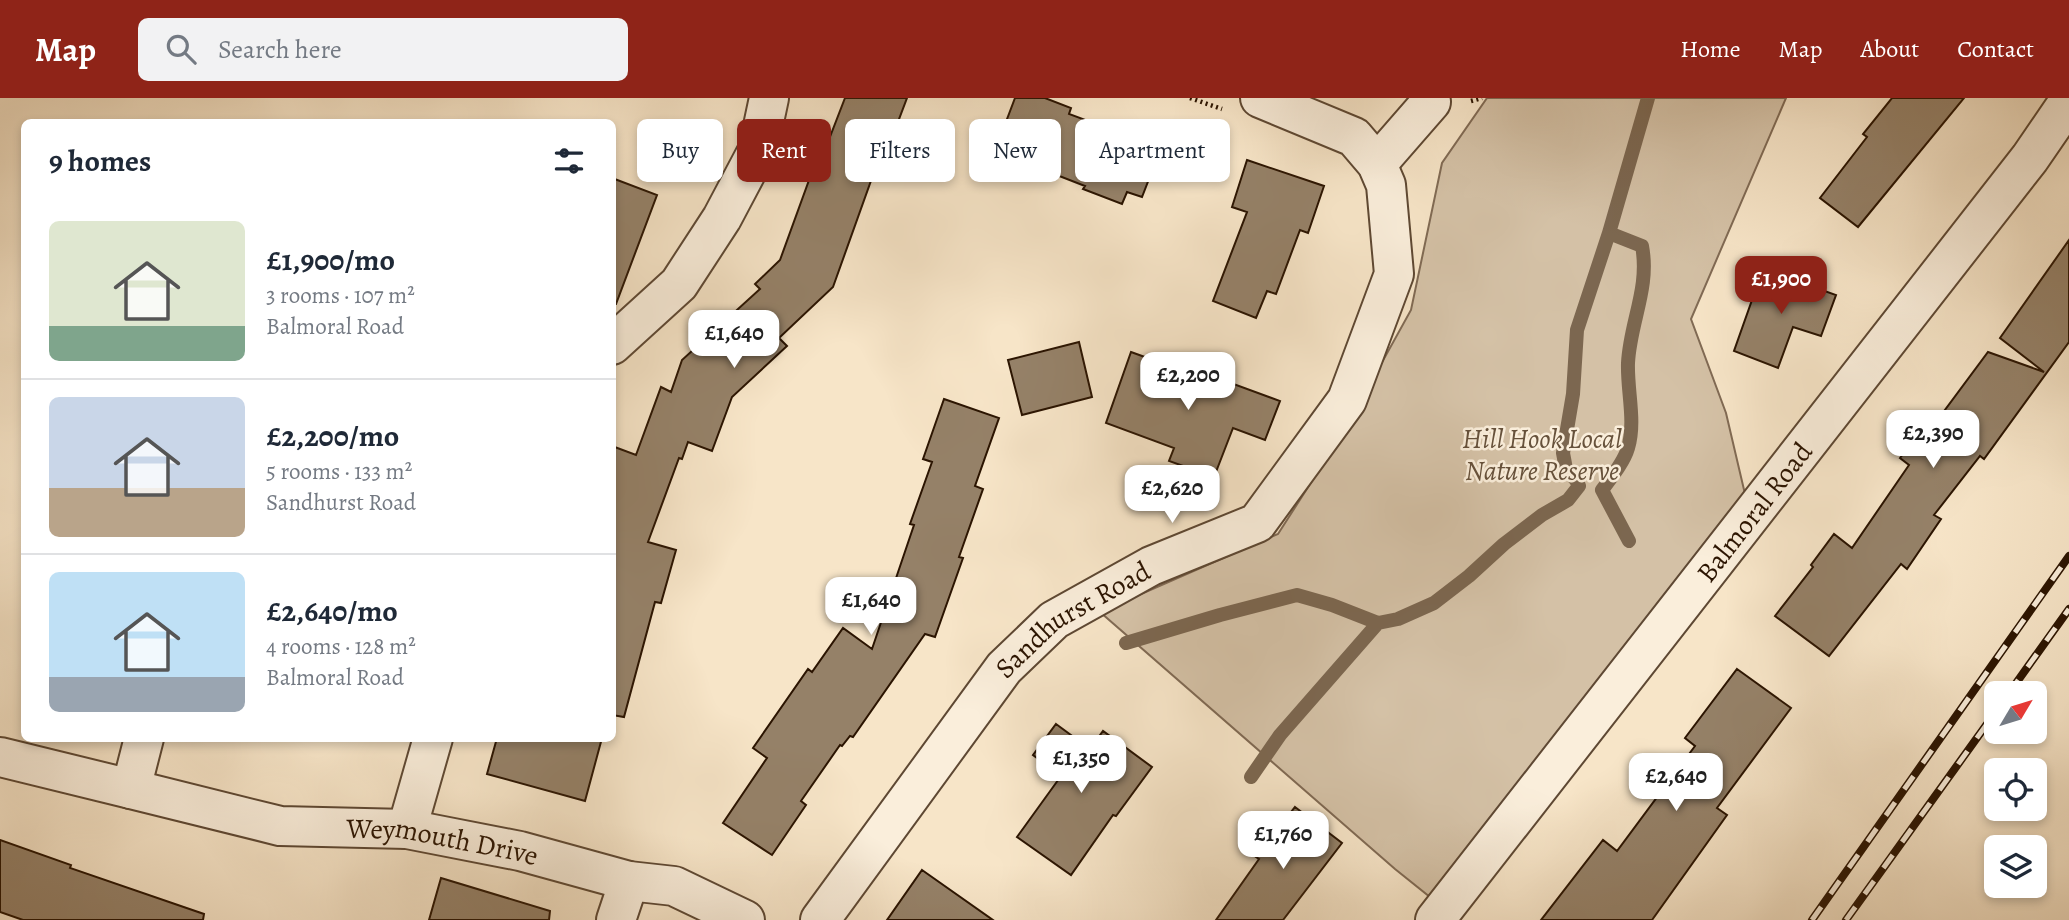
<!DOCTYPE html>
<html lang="en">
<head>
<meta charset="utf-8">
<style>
	body { margin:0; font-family:Alegreya,serif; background:#f2f2f3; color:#1f2937; height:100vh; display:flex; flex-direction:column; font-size:26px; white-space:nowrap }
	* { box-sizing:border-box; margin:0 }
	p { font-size:23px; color:#747a83 }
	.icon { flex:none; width:38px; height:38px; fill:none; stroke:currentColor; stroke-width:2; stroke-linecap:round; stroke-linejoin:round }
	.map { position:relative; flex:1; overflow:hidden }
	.side { position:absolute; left:21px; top:21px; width:595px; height:623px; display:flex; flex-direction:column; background:#fff; border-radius:10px; box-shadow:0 4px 10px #0003 }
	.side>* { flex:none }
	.hud { position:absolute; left:637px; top:21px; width:665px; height:63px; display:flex; gap:14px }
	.needle { width:46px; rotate:52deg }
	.tools { position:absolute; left:1984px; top:583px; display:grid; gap:14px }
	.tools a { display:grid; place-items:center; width:63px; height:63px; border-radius:10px; background:#fff; box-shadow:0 4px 10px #0003; font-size:35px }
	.price { position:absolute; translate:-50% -60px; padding:0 16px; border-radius:14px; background:#fff; color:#222; font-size:23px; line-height:46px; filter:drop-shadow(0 2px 4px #0008) }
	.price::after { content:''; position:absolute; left:50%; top:42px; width:21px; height:16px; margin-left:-10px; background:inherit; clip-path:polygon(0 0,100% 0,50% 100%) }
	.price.active { background:#8f2418; color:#fff }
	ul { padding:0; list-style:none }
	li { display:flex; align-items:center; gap:21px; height:175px; padding:0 28px }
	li+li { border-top:2px solid #e0e1e3 }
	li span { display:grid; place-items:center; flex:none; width:196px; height:140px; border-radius:10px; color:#555 }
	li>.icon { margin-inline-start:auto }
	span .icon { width:84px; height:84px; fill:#fffc; stroke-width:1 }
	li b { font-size:30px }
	h2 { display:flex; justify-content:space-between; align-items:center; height:84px; padding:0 28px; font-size:30px }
	.tag { padding:0 24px; border-radius:10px; background:#fff; box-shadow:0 4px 10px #0003; font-size:24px; line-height:63px }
	.tag.active { background:#8f2418; color:#fff }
	header { display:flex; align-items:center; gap:42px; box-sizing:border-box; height:98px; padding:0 35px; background:#8f2418; color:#fff }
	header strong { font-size:33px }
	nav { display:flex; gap:38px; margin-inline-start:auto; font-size:24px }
	.search { width:490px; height:63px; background:#f2f2f3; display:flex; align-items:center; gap:18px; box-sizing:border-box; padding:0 24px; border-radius:10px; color:#747a83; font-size:26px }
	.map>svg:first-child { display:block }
	.green { fill:#d4c1a6; stroke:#806a54; stroke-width:2 }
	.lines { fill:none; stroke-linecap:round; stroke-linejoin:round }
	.stream { stroke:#7c6750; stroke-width:14 }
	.building { fill:#958168; stroke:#2b1401; stroke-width:2 }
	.street-casing { stroke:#5e4833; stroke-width:42 }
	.path { stroke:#2b1401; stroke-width:4.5; stroke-dasharray:2 3.5; stroke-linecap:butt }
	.street { stroke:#faeedb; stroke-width:38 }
	.rail-casing { stroke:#2b1401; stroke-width:8 }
	.rail { stroke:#faeedb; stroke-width:5; stroke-dasharray:16; stroke-linecap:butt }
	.labels { text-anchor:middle; stroke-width:5; stroke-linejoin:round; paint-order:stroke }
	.park-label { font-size:28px; font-style:italic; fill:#66513b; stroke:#faeedb }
	.street-label { font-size:28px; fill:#2b1401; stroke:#faeedb }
</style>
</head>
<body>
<header>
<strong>Map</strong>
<div class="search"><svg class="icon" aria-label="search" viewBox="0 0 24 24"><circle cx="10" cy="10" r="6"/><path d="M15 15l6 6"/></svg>Search here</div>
<nav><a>Home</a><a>Map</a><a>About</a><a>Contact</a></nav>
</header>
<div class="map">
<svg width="2069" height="822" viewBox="0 0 2069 822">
	<rect width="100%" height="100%" fill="#f7e5c8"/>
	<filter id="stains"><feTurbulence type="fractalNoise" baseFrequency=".00286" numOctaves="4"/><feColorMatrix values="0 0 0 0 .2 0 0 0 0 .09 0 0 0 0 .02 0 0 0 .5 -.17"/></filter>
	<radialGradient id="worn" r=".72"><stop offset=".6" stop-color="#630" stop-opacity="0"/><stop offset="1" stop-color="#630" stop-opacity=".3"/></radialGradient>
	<!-- green -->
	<path class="green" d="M1487,0H1786L1691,221L1726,315L1745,396L1430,799L1395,771L1100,514L1278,436L1344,333L1411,212L1442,65Z"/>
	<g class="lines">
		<!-- stream -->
		<path class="stream" d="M1609,135L1642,148C1650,190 1630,224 1628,265C1627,293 1636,323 1628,350C1624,364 1611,380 1602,392L1629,443
			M1126,545L1220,517L1297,497L1332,507L1378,525L1398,521L1434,505L1469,478L1504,446L1542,417L1568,402L1579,388L1576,382L1566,371L1563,355L1573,296L1577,232L1609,135L1648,0
			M1251,679L1280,637L1378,525"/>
	</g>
	<!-- building -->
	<path class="building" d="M845,0H907L876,82L872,80L833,189L779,240L787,248L732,299L712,353L688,344L682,361L679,360L648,444L676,452L661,505L655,504L624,619L612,617V348L636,357L661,289L671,294L682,262L760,191L755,186L780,162L812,74L816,75Z
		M1015,0H1045L1071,10L1069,16L1161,50L1142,99L1127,94L1122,106L1083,91L1085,88L995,53Z
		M1892,0H1964L1858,129L1820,100L1867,39L1863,36Z
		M1247,62L1324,88L1308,135L1300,132L1276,196L1267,193L1256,220L1213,203L1247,114L1232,109Z
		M612,80L657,97L616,206H612Z
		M2069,142V244L1984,361L1980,358L1934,417L1941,421L1907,471L1901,466L1829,558L1775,518L1813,469L1811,467L1834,436L1852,450L1909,367L1900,360L1922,332L1927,336L1988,254L2044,274L2000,240Z
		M1763,171L1836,197L1821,238L1793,229L1778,270L1734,253Z
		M1079,244L1092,299L1022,317L1008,262Z
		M1131,254L1200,279L1201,274L1280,303L1265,342L1233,330L1214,379L1169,363L1174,350L1106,325Z
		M944,301L999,320L975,388L983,391L959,459L963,460L935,539L925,536L853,639L850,638L842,648L840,647L801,703L806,707L772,757L723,725L767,660L753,650L808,571L812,574L843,530L872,551L914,427L910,426L932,364L923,361Z
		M1737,571L1791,610L1717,710L1727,717L1652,822H1541L1603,742L1617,753L1695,648L1685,640Z
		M1056,626L1090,651L1103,633L1152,669L1116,718L1113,717L1071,777L1017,739L1061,678L1033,657Z
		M497,640H602L585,703L487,676Z
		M1295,709L1342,745L1283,822H1216L1259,761L1256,759Z
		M0,742L71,767L70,770L204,816L203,822H23L0,814Z
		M922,772L993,822H887Z
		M441,780L550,813L549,822H429Z"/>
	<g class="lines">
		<!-- street casing -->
		<g class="street-casing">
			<g id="street">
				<path d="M1377,66L1431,4"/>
				<path d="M612,247L679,186L722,120L758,52L769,0"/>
				<path d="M0,659L131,691L144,640"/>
				<path id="s1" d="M131,691L280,728L407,731L520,753L629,783L674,788L745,822"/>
				<path d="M407,731L433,640"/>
				<path d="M616,822L629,783"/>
				<path id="s2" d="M820,822L1004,570L1054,522L1151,468L1257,425L1347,302L1394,176L1386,87L1377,66L1354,39L1260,0"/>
				<path id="s3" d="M1435,822L2030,60L2069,3"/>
			</g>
		</g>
		<!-- path -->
		<path class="path" d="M1190,0L1222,11
			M1471,3L1482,0"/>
		<!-- street -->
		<use href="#street" class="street"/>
		<!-- rail casing -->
		<g class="rail-casing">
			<path id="rail" d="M2009,595L2069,511
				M1812,822L2069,458
				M1846,822L1997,612"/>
		</g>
		<!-- rail -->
		<use href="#rail" class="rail"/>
	</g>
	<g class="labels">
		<!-- park labels -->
		<g class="park-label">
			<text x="1542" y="350">Hill Hook Local<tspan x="1542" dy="32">Nature Reserve</tspan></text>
		</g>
		<!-- street labels -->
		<g class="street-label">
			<text dy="10" stroke="none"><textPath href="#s3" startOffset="518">Balmoral Road</textPath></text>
			<text dy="10" stroke="none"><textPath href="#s2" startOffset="397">Sandhurst Road</textPath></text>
			<text dy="10" stroke="none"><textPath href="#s1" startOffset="317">Weymouth Drive</textPath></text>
		</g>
	</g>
	<rect width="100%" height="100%" filter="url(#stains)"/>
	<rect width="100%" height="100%" fill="url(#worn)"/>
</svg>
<div class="tools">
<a><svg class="needle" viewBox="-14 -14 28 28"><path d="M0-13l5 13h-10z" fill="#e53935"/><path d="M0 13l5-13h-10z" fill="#747a83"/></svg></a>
<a><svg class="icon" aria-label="locate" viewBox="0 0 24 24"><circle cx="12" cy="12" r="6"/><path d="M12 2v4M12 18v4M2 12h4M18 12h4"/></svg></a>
<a><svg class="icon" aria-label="layers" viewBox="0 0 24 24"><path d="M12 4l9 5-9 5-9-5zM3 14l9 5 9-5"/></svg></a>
</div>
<b class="price active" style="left:1781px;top:218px">£1,900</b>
<b class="price" style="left:734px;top:272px">£1,640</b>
<b class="price" style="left:1188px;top:314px">£2,200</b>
<b class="price" style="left:1933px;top:372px">£2,390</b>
<b class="price" style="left:1172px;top:427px">£2,620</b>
<b class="price" style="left:871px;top:539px">£1,640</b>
<b class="price" style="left:1081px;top:697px">£1,350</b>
<b class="price" style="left:1676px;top:715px">£2,640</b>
<b class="price" style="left:1283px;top:773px">£1,760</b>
<div class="hud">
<a class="tag">Buy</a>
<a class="tag active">Rent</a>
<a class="tag">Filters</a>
<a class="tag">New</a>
<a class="tag">Apartment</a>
</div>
<section class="side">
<h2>9 homes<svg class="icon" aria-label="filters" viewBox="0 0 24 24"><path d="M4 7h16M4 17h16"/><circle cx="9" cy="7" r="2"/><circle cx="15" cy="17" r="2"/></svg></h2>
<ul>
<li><span style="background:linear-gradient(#dfe7d0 75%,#7fa58c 0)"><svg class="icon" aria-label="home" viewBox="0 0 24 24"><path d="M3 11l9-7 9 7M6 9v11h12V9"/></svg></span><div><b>£1,900/mo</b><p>3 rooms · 107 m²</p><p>Balmoral Road</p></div></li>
<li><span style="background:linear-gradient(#c9d6e8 65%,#b9a48a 0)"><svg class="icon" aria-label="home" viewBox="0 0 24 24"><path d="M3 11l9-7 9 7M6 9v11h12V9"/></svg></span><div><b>£2,200/mo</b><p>5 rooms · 133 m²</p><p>Sandhurst Road</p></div></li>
<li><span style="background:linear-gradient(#bfe0f5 75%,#9aa5b1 0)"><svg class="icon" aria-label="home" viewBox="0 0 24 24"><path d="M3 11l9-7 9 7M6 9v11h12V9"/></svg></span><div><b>£2,640/mo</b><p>4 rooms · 128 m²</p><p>Balmoral Road</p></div></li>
</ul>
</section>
</div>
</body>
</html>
